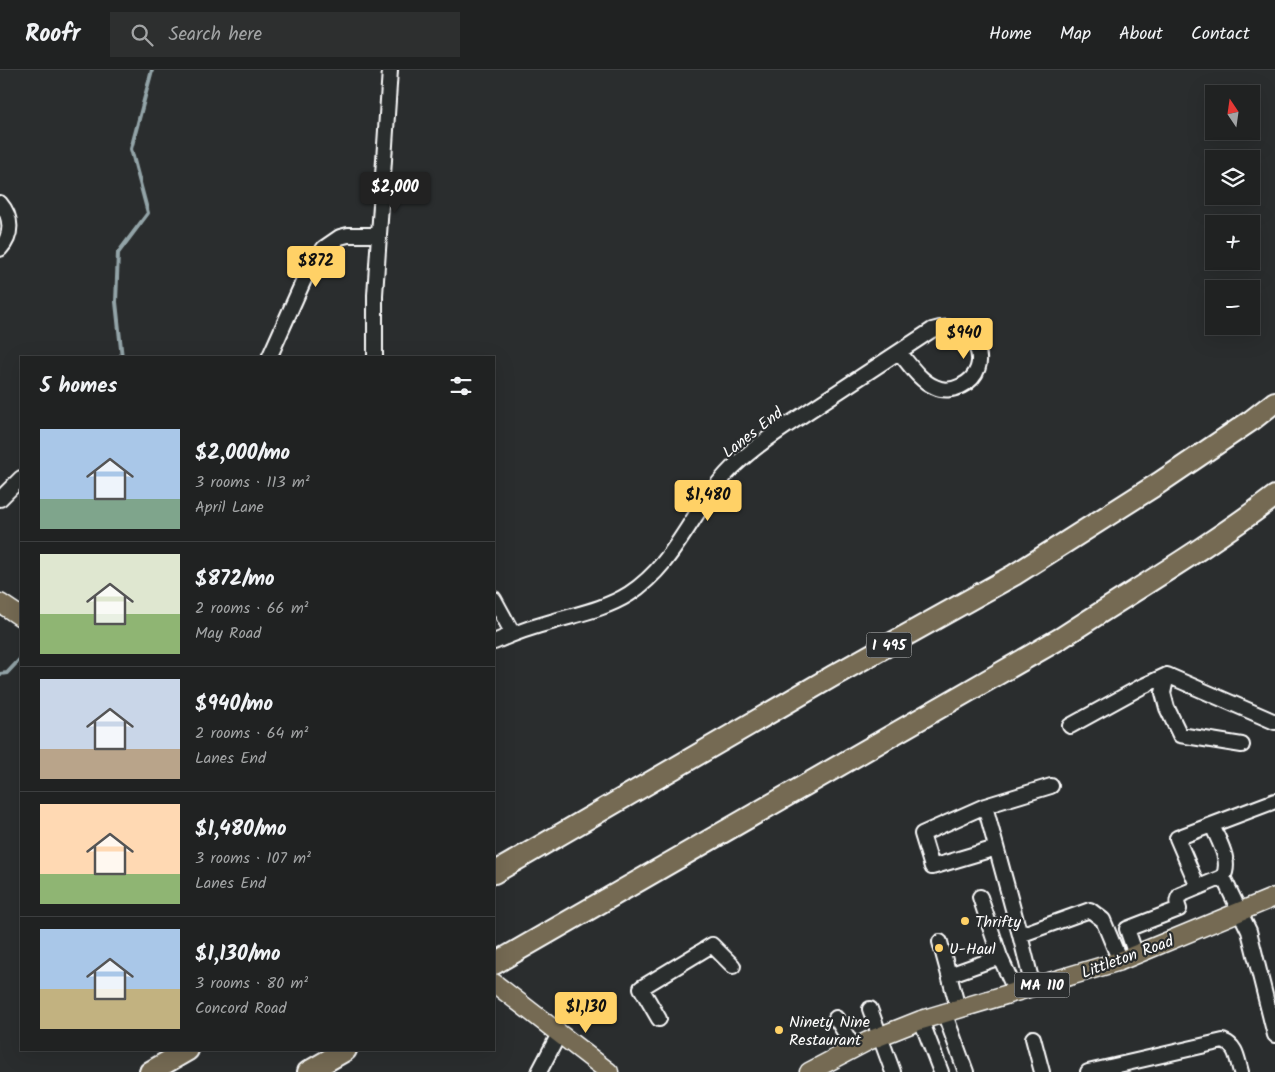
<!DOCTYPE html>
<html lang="en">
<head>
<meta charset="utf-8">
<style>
	body { margin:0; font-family:Kalam,sans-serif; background:#2d2f2f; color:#f1f3f6; height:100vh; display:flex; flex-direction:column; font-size:19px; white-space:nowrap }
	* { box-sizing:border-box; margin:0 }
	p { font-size:16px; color:#a2a4a5 }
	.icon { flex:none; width:28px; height:28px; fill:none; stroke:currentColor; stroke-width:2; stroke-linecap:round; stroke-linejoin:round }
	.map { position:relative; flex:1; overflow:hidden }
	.panel { position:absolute; left:20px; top:286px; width:475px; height:695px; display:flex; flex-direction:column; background:#202222; border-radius:0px; box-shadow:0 5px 20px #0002,0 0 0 1px #3d3f40 }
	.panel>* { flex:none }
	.needle { width:32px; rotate:347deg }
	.tools { position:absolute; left:1205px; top:15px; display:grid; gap:10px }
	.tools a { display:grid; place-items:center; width:55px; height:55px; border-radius:0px; background:#202222; box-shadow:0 5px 20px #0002,0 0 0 1px #3d3f40; font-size:25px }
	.price { position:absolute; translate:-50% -42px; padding:0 11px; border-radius:5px; background:#ffd166; color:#111; font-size:16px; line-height:32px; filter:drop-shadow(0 1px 2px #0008) }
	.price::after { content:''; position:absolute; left:50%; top:30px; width:15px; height:11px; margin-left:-8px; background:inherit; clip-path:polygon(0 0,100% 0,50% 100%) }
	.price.current { background:#222; color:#fff }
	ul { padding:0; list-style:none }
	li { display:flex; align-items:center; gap:15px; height:125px; padding:0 20px }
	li+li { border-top:1px solid #3d3f40 }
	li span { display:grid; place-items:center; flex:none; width:140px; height:100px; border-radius:0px; color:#555 }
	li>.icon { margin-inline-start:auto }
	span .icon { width:60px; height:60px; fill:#fffc; stroke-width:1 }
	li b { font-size:21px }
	h2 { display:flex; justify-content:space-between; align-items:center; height:60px; padding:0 20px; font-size:21px }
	header { display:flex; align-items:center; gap:30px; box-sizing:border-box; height:70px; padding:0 25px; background:#202222; border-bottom:1px solid #3d3f40 }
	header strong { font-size:24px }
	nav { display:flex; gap:28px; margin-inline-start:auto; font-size:18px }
	.search { width:350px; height:45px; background:#2d2f2f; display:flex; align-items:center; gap:12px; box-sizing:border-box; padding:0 18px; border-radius:0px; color:#a2a4a5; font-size:19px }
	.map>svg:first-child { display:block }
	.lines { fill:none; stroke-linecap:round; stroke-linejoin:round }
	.stream { stroke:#93a4a8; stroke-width:4 }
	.minor-casing { stroke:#fff; stroke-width:18 }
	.major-casing { stroke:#fff; stroke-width:21 }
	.highway-casing { stroke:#fff; stroke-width:24 }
	.minor { stroke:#2a2d2e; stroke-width:14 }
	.major { stroke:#746b52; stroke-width:18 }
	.highway { stroke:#746b52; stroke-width:20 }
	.poi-dot { fill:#ffd166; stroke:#2a2d2e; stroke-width:2 }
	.labels { text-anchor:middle; stroke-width:4.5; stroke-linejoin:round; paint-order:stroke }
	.shield { fill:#2a2d2e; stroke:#bfc0c0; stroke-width:1 }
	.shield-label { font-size:15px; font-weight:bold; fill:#fff }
	.street-label { font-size:16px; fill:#fff; stroke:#2a2d2e }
	.poi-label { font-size:16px; fill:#fff; stroke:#2a2d2e; text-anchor:start }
</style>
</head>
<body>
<header>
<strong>Roofr</strong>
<div class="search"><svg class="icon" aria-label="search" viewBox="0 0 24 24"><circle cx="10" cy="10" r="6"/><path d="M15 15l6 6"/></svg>Search here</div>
<nav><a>Home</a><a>Map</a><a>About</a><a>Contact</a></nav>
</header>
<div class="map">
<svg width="1275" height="1002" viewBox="0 0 1275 1002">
	<rect width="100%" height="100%" fill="#2a2d2e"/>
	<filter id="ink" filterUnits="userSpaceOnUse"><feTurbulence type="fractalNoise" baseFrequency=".02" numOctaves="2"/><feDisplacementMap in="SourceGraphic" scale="10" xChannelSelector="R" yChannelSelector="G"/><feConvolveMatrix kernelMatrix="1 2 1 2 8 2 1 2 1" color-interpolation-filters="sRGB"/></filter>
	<g filter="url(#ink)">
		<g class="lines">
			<!-- stream -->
			<path class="stream" d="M122,288L116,232L118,183L148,143L131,79L152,0
				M0,604L7,603L21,588"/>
			<!-- minor casing -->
			<g class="minor-casing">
				<path id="minor" d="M0,133C12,147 13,165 0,179
					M269,288L307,203L324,178L340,167L348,165H379
					M375,288V225L390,0
					M0,429L21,408
					M494,529L513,564
					M494,572C512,564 532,557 551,552C578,544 605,539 629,524C678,492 692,438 732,398C758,373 788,355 818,335C856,310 894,285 932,260C975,246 997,299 961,316C953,320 943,321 935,317C920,311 909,294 899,282
					M1070,656L1141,617L1167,605
					M1242,675L1180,665L1167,638L1163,623L1167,605L1275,652
					M985,736L922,764L932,797L996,778
					M1212,755C1218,770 1232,791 1223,807
					M1198,817L1177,768L1275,731
					M980,827L1000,887L1016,922
					M1020,865L985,736L1051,716
					M940,872L958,938
					M1136,885L1127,859L1179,839C1177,834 1176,830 1180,825L1223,807L1249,861L1275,965
					M949,905L1000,887
					M1033,917L1020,865L1090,840L1103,850L1120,891
					M870,939L893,1002
					M944,942L966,1002
					M836,948L854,978
					M659,949L641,918L712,875L733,896
					M921,950L941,1002
					M1033,968L1042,1002
					M539,1002L559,964
					M1088,1002L1223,971C1237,976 1237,989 1241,1002"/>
			</g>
			<!-- major casing -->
			<g class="major-casing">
				<path id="major" d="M0,533L21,547
					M494,913L609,1002
					M809,1002L868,971L921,950L1120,891L1275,827"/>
			</g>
			<!-- highway casing -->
			<g class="highway-casing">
				<path id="highway" d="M494,803L833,606L1014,505L1159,413L1252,350L1275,332
					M494,894L1061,568C1133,521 1207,478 1275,426
					M150,1002L188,980
					M308,1002L346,980"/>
			</g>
			<!-- minor -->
			<use href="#minor" class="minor"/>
			<!-- major -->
			<use href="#major" class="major"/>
			<!-- highway -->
			<use href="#highway" class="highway"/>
		</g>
	</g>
	<!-- markers -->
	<g class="poi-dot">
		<circle cx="965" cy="851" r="5"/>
		<circle cx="939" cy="878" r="5"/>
		<circle cx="779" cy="960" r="5"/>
	</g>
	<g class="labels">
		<!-- shield labels -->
		<g class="shield">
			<rect x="866.5" y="562.5" width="45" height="25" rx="4"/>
			<rect x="1014.5" y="902.5" width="55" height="25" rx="4"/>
		</g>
		<g class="shield-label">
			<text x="889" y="580">I 495</text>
			<text x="1042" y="920">MA 110</text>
		</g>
		<!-- street labels -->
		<g class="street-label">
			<text transform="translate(752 362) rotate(-38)" y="6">Lanes End</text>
			<text transform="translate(1127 886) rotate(-20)" y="6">Littleton Road</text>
		</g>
		<!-- poi labels -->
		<g class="poi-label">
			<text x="975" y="857">Thrifty</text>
			<text x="949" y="884">U-Haul</text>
			<text x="789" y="957">Ninety Nine<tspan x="789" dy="18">Restaurant</tspan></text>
		</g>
	</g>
</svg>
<div class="tools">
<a><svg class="needle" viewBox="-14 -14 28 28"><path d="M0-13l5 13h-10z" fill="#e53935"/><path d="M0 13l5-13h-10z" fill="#a2a4a5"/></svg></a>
<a><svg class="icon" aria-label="layers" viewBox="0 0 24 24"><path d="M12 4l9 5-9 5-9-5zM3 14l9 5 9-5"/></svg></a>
<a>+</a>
<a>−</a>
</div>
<b class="price current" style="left:395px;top:144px">$2,000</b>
<b class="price" style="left:316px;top:218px">$872</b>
<b class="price" style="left:964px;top:290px">$940</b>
<b class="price" style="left:708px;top:452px">$1,480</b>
<b class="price" style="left:586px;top:964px">$1,130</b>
<section class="panel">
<h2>5 homes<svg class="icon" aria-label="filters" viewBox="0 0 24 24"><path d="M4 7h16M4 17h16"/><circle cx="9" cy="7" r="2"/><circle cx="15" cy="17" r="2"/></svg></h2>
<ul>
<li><span style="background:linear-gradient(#a9c7e8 70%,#7fa58c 0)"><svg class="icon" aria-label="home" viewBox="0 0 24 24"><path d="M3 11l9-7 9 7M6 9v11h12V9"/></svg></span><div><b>$2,000/mo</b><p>3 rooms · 113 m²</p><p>April Lane</p></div></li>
<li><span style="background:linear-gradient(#dfe7d0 60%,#8fb573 0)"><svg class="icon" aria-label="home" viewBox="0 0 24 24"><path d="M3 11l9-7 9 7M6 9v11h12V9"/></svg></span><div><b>$872/mo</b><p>2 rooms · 66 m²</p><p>May Road</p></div></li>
<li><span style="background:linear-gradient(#c9d6e8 70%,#b9a48a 0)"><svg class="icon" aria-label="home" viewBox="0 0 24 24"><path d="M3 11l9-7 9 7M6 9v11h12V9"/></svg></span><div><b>$940/mo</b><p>2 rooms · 64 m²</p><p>Lanes End</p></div></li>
<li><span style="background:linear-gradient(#ffd9b3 70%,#8fb573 0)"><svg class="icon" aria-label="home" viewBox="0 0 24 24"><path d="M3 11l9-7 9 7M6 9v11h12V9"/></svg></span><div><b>$1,480/mo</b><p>3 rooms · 107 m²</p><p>Lanes End</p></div></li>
<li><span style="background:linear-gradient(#a9c7e8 60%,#c2b280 0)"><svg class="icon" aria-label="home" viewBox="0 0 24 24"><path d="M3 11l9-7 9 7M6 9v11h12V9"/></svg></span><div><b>$1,130/mo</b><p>3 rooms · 80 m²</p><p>Concord Road</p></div></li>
</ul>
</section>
</div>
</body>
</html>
